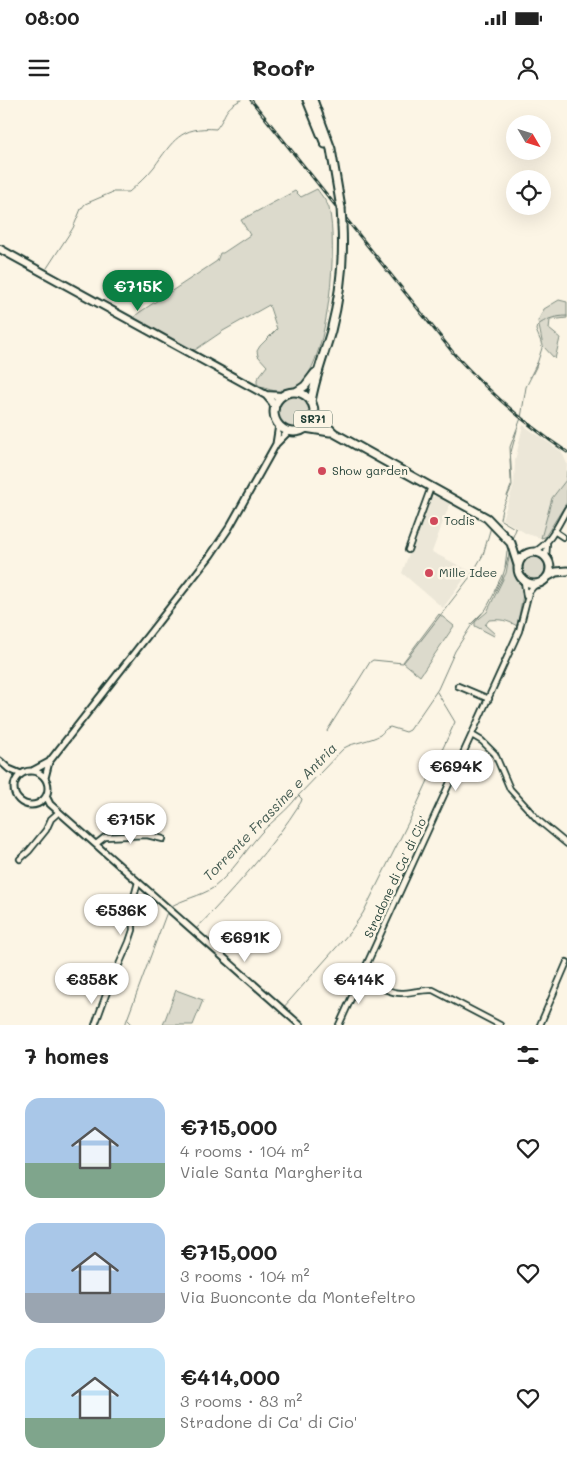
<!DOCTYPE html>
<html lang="en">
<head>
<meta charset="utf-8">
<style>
	body { margin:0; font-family:Mali,sans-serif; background:#f6f6f6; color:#222; height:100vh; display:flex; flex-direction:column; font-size:19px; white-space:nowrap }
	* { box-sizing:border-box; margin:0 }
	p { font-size:16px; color:#767676 }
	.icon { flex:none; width:28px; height:28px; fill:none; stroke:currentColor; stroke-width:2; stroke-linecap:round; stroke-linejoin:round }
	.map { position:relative; height:925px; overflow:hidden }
	.sheet { display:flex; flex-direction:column; background:#fff; flex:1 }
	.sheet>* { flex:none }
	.needle { width:32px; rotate:128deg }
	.controls { position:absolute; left:506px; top:15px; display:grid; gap:10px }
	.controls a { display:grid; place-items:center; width:45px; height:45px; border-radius:50%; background:#fff; box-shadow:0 5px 20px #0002; font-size:25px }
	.price { position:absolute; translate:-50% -42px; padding:0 11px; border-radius:18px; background:#fff; color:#222; font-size:16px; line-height:32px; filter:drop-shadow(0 1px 2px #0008) }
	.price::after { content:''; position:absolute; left:50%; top:30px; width:15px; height:11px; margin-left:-8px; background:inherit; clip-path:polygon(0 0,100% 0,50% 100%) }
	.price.active { background:#0b8043; color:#fff }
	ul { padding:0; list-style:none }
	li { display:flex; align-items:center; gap:15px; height:125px; padding:0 25px }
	li span { display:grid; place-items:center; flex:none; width:140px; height:100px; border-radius:15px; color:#555 }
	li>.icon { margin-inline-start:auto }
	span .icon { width:60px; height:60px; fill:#fffc; stroke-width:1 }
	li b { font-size:21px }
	h2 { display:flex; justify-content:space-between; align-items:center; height:60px; padding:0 25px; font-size:21px }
	.status { display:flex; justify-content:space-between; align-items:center; height:35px; padding:0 25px; background:#fff; direction:ltr }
	.status svg { height:14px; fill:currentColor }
	header { display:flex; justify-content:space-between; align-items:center; height:65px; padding:0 25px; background:#fff; font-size:22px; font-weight:800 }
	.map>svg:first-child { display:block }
	.built { fill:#ece7d8 }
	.green { fill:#dcdacc; stroke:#7e8c80 }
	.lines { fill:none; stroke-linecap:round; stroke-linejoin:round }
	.stream { stroke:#758479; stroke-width:1 }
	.minor-casing { stroke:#1f3d34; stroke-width:8 }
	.tertiary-casing { stroke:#1f3d34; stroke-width:9 }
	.secondary-casing { stroke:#1f3d34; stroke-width:10 }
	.primary-casing { stroke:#1f3d34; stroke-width:11 }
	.minor { stroke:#fcf5e5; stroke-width:4.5 }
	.tertiary { stroke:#fcf5e5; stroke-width:5 }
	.secondary { stroke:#fcf5e5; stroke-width:6 }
	.primary { stroke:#fcf5e5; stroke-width:7 }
	.rail-casing { stroke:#1f3d34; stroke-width:3 }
	.rail { stroke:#fcf5e5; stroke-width:1; stroke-dasharray:4; stroke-linecap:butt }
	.primary-bridge-casing { stroke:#1f3d34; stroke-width:11; stroke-linecap:butt }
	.primary-bridge { stroke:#fcf5e5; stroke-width:7 }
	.poi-dot { fill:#d1495b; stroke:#fcf5e5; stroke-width:2 }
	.labels { text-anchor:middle; stroke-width:5; stroke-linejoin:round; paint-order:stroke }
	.shield { fill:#fcf5e5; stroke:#617469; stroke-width:1 }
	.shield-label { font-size:11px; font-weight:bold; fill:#1f3d34 }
	.poi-label { font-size:12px; fill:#1f3d34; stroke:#fcf5e5; text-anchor:start }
	.street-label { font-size:12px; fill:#1f3d34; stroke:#fcf5e5 }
	.water-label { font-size:14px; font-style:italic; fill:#435a51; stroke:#fcf5e5 }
</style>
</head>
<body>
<div class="status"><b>08:00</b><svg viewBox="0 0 49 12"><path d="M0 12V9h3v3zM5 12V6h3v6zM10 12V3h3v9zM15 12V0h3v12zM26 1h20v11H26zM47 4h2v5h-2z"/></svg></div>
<header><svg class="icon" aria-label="menu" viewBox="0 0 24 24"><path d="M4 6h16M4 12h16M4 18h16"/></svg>Roofr<svg class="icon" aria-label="person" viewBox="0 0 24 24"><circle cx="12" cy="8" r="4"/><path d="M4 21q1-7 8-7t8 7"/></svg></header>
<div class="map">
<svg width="567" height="925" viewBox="0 0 567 925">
	<rect width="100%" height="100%" fill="#fcf5e5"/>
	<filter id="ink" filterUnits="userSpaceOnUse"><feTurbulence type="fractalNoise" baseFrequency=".02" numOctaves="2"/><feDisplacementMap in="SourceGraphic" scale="10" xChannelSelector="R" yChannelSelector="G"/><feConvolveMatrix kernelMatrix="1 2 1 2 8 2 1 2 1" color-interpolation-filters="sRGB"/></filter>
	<g filter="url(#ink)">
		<!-- built -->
		<path class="built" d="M523,325L562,352L567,364L566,380L552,398L541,438L527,434L502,419L514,385L515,361Z
			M438,395L450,403L432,452L470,471L443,508L402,473L429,398Z"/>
		<!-- green -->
		<path class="green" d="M317,89C321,95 327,102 329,108C338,146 329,254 302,283C290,296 270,292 257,284V279L267,266L258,256L257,251L260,246L277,229L269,205L223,231L195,250L189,249L135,219V216L140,212L217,161L220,153H223L250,135L241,120L295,91L301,97Z
			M559,200L567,202V218L550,220L549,229L560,238L555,259L543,246L538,221L544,209Z
			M277 312a17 17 0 1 1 34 0a17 17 0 1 1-34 0Z
			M567,371V402L545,437L541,438L552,398L566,380Z
			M510,452L515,474L524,490L517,526C507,520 500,519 489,520L485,525L495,534L494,536L475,526V522L487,512L506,473Z
			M521 468a12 12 0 1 1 24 0a12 12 0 1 1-24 0Z
			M439,514L454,526L420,576L403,562Z
			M176,890L203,900L193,925H163Z"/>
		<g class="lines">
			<!-- stream -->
			<path class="stream" d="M47,168L73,128L81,109L85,104L113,92H129C138,84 147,76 154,67C173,41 180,26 216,29C227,16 222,9 241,0
				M530,277L537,263
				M511,352L517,330
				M510,359L511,380
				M507,396L511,386
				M500,419L502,409L512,386L510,347L521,318L526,287L536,267L542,248L541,242L536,230L537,226C545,219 556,216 567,216
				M501,420L516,429L512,439
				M505,467L507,451
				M494,492L502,475
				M471,524L482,513
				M327,631L370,562L373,560L403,563L412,552L470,477L483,455L491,427
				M170,807C183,799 201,796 213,788C233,772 245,751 261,733C273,720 287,711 297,697L344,648C354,642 371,641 380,635C384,632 384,629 390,627L406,632L410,630L438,589L455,551L471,526L486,509L502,479L510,451
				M196,829C234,789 271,749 301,702L302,699L299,696
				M283,908L350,832L363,813L413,713L455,622L437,592
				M128,920L133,925
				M125,925L167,812"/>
			<!-- minor casing -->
			<g class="minor-casing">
				<path id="minor" d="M554,431L563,437
					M408,450L431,387
					M534,452C550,444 558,425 567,409
					M546,458L547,444
					M524,481L526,496
					M458,586L489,599
					M472,635L482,641L495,654L510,689L538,720L567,744
					M96,744L105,737L147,735L163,739
					M20,759L29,751L46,730L51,719L59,712
					M361,877C373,883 388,893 401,893C412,893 422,889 433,890L500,925
					M95,925L107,892L129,842L133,830L132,804L138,782
					M339,925L519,531L529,492L533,487L538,483
					M540,925L567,862"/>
			</g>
			<!-- tertiary casing -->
			<g class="tertiary-casing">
				<path id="tertiary" d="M276,344L279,325
					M0,661L9,669L21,674
					M34,670L49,662L210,456L229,428L276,344L289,331
					M14 688a17 17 0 1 1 34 0a17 17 0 1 1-34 0Z
					M45,678L49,662
					M46,696L50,704L300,925"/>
			</g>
			<!-- secondary casing -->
			<g class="secondary-casing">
				<path id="secondary" d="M0,149L266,295L272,302L275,308
					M266,295L282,296"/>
			</g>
			<!-- primary casing -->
			<g class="primary-casing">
				<path id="primary" d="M307,0L325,44
					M313,0L331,49L341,108
					M296,292L305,286L315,273
					M274 312a20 20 0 1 1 40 0a20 20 0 1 1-40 0Z
					M311,302C315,277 324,255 331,231C340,196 344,161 342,125
					M314,314L334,333L487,418L511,443L518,465
					M305,328L330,332
					M518 468a16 16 0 1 1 32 0a16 16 0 1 1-32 0Z
					M547,477L556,472L567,471"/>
			</g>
			<!-- minor -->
			<use href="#minor" class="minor"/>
			<!-- tertiary -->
			<use href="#tertiary" class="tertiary"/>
			<!-- secondary -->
			<use href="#secondary" class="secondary"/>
			<!-- primary -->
			<use href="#primary" class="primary"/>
			<!-- rail casing -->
			<g class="rail-casing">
				<path id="rail" d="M251,0L455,255C489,292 525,324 567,352"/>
			</g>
			<!-- rail -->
			<use href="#rail" class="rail"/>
			<!-- primary-bridge casing -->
			<g class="primary-bridge-casing">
				<path id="primary-bridge" d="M341,108L342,125"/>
			</g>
			<!-- primary-bridge -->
			<use href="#primary-bridge" class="primary-bridge"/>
		</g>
	</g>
	<!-- markers -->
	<g class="poi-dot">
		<circle cx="322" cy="371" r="5"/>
		<circle cx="434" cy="421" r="5"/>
		<circle cx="429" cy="473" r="5"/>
	</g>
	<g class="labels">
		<!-- shield labels -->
		<rect class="shield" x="294" y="310.5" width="38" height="17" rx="4"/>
		<g class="shield-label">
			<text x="313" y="323">SR71</text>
		</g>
		<!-- poi labels -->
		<g class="poi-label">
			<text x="332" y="375">Show garden</text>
			<text x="444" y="425">Todis</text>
			<text x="439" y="477">Mille Idee</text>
		</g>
		<!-- street labels -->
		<g class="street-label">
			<text transform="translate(396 777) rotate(-65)" y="4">Stradone di Ca' di Cio'</text>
		</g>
		<!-- water labels -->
		<g class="water-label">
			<text transform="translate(270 712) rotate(-46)" y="5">Torrente Frassine e Antria</text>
		</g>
	</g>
</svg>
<div class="controls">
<a><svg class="needle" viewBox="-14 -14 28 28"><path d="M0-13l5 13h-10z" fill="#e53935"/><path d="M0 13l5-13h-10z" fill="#767676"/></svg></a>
<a><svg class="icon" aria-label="locate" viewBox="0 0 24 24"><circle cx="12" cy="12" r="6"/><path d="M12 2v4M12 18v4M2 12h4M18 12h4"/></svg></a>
</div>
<b class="price active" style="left:138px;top:212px">€715K</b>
<b class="price" style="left:456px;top:692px">€694K</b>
<b class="price" style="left:131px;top:745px">€715K</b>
<b class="price" style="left:121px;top:836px">€536K</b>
<b class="price" style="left:245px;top:863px">€691K</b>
<b class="price" style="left:92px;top:905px">€358K</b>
<b class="price" style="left:359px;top:905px">€414K</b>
</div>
<section class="sheet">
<h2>7 homes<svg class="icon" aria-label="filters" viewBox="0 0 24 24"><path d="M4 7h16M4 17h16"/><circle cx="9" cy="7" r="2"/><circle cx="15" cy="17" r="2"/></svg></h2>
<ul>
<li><span style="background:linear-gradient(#a9c7e8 65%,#7fa58c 0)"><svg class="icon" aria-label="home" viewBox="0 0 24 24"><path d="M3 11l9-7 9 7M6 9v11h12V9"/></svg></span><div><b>€715,000</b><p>4 rooms · 104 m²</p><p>Viale Santa Margherita</p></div><svg class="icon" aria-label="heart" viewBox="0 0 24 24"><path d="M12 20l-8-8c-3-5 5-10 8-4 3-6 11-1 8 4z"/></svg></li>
<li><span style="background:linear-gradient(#a9c7e8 70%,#9aa5b1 0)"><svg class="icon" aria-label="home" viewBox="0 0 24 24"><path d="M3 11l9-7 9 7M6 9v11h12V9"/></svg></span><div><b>€715,000</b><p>3 rooms · 104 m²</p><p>Via Buonconte da Montefeltro</p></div><svg class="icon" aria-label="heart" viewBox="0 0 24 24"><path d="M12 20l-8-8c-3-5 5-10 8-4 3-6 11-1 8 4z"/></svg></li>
<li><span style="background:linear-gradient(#bfe0f5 70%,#7fa58c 0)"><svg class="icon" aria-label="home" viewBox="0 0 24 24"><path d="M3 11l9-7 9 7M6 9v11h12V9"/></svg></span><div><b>€414,000</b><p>3 rooms · 83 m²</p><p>Stradone di Ca' di Cio'</p></div><svg class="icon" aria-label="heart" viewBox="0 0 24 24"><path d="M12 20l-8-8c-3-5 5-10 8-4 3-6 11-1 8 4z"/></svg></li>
</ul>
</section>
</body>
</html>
